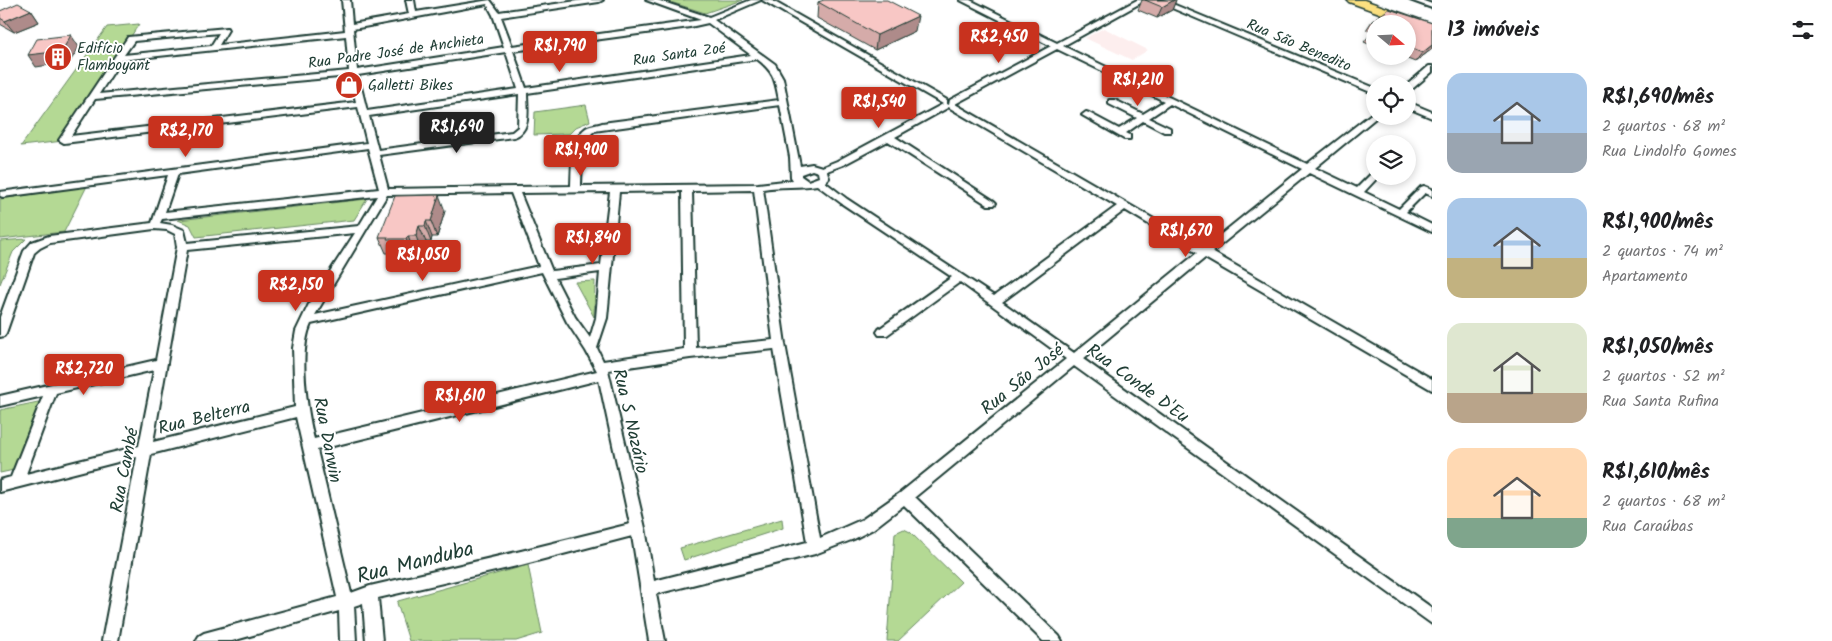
<!DOCTYPE html>
<html lang="pt">
<head>
<meta charset="utf-8">
<style>
	body { margin:0; font-family:Kalam,sans-serif; background:#f6f6f6; color:#202124; height:100vh; display:flex; flex-direction:column; font-size:19px; white-space:nowrap }
	* { box-sizing:border-box; margin:0 }
	p { font-size:16px; color:#757577 }
	.icon { flex:none; width:28px; height:28px; fill:none; stroke:currentColor; stroke-width:2; stroke-linecap:round; stroke-linejoin:round }
	.map { position:relative; flex:1; overflow:hidden }
	.sheet { display:flex; flex-direction:column; background:#fff; width:400px }
	.sheet>* { flex:none }
	.needle { width:32px; rotate:109deg }
	.buttons { position:absolute; left:1366px; top:15px; display:grid; gap:10px }
	.buttons a { display:grid; place-items:center; width:50px; height:50px; border-radius:50%; background:#fff; box-shadow:0 2px 8px #0003; font-size:25px }
	.price { position:absolute; translate:-50% -42px; padding:0 11px; border-radius:5px; background:#c8321e; color:#fff; font-size:16px; line-height:32px; filter:drop-shadow(0 1px 2px #0008) }
	.price::after { content:''; position:absolute; left:50%; top:30px; width:15px; height:11px; margin-left:-8px; background:inherit; clip-path:polygon(0 0,100% 0,50% 100%) }
	.price.active { background:#222; color:#fff }
	ul { padding:0; list-style:none }
	li { display:flex; align-items:center; gap:15px; height:125px; padding:0 15px }
	li span { display:grid; place-items:center; flex:none; width:140px; height:100px; border-radius:15px; color:#555 }
	li>.icon { margin-inline-start:auto }
	span .icon { width:60px; height:60px; fill:#fffc; stroke-width:1 }
	li b { font-size:21px }
	h2 { display:flex; justify-content:space-between; align-items:center; height:60px; padding:0 15px; font-size:21px }
	main { display:flex; flex:1; min-height:0 }
	.map>svg:first-child { display:block }
	.built { fill:#fdeeee }
	.green { fill:#b4d994; stroke:#6a8b64 }
	.lines { fill:none; stroke-linecap:round; stroke-linejoin:round }
	.minor-casing { stroke:#1f3d34; stroke-width:4 }
	.primary-casing { stroke:#1f3d34; stroke-width:3 }
	.minor { fill:#fff; fill-rule:evenodd }
	.primary { fill:#fce080; fill-rule:evenodd }
	.wall { fill:#d5aba9; stroke:#1f3d34 }
	.shaded-wall { fill:#ae8b8a; stroke:#1f3d34 }
	.building { fill:#f8c7c5; stroke:#1f3d34 }
	.labels { text-anchor:middle; stroke-width:4; stroke-linejoin:round; paint-order:stroke }
	.far-street-label { font-size:15px; fill:#1f3d34; stroke:#fff }
	.far-poi-label { font-size:15px; fill:#1f3d34; stroke:#fff; text-anchor:start }
	.street-label { font-size:18px; fill:#1f3d34; stroke:#fff }
	.near-street-label { font-size:21px; fill:#1f3d34; stroke:#fff }
</style>
</head>
<body>
<main>
<div class="map">
<svg width="1432" height="641" viewBox="0 0 1432 641">
	<rect width="100%" height="100%" fill="#fff"/>
	<filter id="ink" filterUnits="userSpaceOnUse"><feTurbulence type="fractalNoise" baseFrequency=".02" numOctaves="2"/><feDisplacementMap in="SourceGraphic" scale="10" xChannelSelector="R" yChannelSelector="G"/><feConvolveMatrix kernelMatrix="1 2 1 2 8 2 1 2 1" color-interpolation-filters="sRGB"/></filter>
	<g filter="url(#ink)">
		<!-- built -->
		<path class="built" d="M1104,28L1148,50L1132,60L1085,38Z"/>
		<!-- green -->
		<path class="green" d="M664,0H743L705,13Z
			M139,24L63,141L21,146L107,27Z
			M586,105L590,121L576,127L569,134L534,135L535,112Z
			M87,186L64,232L0,239V199Z
			M367,199L354,220L196,237L190,225L178,220Z
			M26,239L13,252L0,284V241Z
			M595,281L594,317L575,282Z
			M38,402L41,404L14,470L0,473V410Z
			M782,519L783,528L684,560L680,548Z
			M904,529L910,532L961,582L898,641H887L895,533Z
			M528,565L542,633L516,641H409L397,603L398,601Z"/>
		<g class="lines">
			<!-- minor casing -->
			<g class="minor-casing">
				<path id="minor" d="M342,0H350L352,24L409,14L406,0H414L416,12L490,0L499,12L584,0H603L599,2L501,17L512,46L701,20L646,0H657L709,17L751,0H761L714,20L775,64L783,78L800,166L812,164L822,167L837,161L943,104L762,0H771L947,100V104L949,105L950,100L1051,46L960,0H970L1057,43L1137,0H1146L1063,46L1307,164L1375,111V116H1378L1315,168L1357,188L1372,173L1375,172V176H1379L1364,192L1399,209L1421,187L1424,186L1432,189V196L1425,193L1406,212L1432,225V232L1309,173L1212,252L1432,379V390L1205,258L1083,359L1432,608V624L1074,366L915,497L1059,636L1062,641H1043L904,505L873,529L854,539L815,554L656,594L665,641H649L632,536L521,565L378,598L382,641H366L363,603L354,606L356,641H340L339,611L232,641H196L199,636L204,633L337,597L296,417L151,454L118,641H102L137,457L0,492V480L11,477L43,396L0,406V396L156,360L177,247L175,234L167,230L154,229L50,243L40,248L34,253L6,333L4,336L0,337V317L24,251L32,242L49,236L152,223L168,175L3,197L0,196V192L367,143L358,107L64,143L59,140L128,37L227,28L228,30L219,45L345,31ZM487,4L493,15L504,47L357,70L353,29ZM708,23L751,55L526,88L513,51L690,27ZM219,33L211,46L124,55L134,41ZM346,36L349,71L99,94L121,60ZM1057,49L1164,101L1143,114L1115,100H1109V104L1137,118L1119,129L1089,113L1086,112L1082,115L1124,139H1130V135L1126,133L1143,121L1164,132H1170V128L1149,118L1170,104L1302,169L1204,248L955,104ZM506,52L518,89L367,111L358,75ZM757,59C774,72 775,79 779,100L602,123C597,125 591,125 586,128C570,139 572,169 571,186L388,189L379,155L514,137C532,131 527,108 527,93ZM350,76L356,102L71,136L95,99ZM519,94L518,127L512,132L378,150L369,116ZM780,105L790,157L791,177L793,180L758,184L581,186C582,169 580,144 594,131ZM949,107L950,108L1117,206L994,296L847,199L825,182L829,178L827,171L843,165L888,141L988,205H994L996,203L994,201L895,137ZM368,148L379,189L165,212L178,174ZM812,170L818,172L819,177L808,181L801,176V174ZM817,185L841,203L952,277L879,329L877,332L879,335H887L960,282L1066,359L900,493L863,519L820,538L785,344L763,189C781,186 799,188 817,185ZM754,190L773,340L696,348L692,191ZM682,191L684,349L603,361L597,348L607,318L619,192ZM610,192L601,265L552,271L520,193ZM511,193L539,266L315,315L387,195ZM377,196L359,226L187,243L184,230L172,225L160,223L162,219ZM1125,210L1197,253L1074,353L1002,302ZM355,233L309,304L296,331L293,348L295,407L153,442L187,250ZM542,272L567,322L586,351L597,371L314,439C307,410 298,352 311,324ZM600,272L596,318L590,338L575,317L555,278ZM774,349L807,542L654,581L645,528L608,370L690,358ZM154,370L139,446L26,474L56,393ZM599,380L630,524L521,551L370,586L351,593L317,450Z
					M1153,0H1163L1375,88V94Z
					M1410,0H1421L1432,4V8Z
					M1429,66H1432V72L1411,90H1408V84Z
					M1408,102L1432,112V118L1408,108Z"/>
			</g>
			<!-- primary casing -->
			<g class="primary-casing">
				<path id="primary" d="M1347,0H1364L1432,24V32L1349,2Z"/>
			</g>
			<!-- minor -->
			<use href="#minor" class="minor"/>
			<!-- primary -->
			<use href="#primary" class="primary"/>
		</g>
		<!-- wall -->
		<path class="wall" d="M1142,0H1176L1172,10L1157,18L1138,10Z
			M818,2L915,31L875,50L817,18Z
			M31,10L39,22L14,32L0,24V11Z
			M1372,21L1432,23V49L1415,62L1400,56H1408V24H1375V47L1364,42L1372,32L1366,30Z
			M445,211L437,237H432L431,242H426L422,253H414L413,256H394L393,253H386L379,237Z"/>
		<!-- shaded-wall -->
		<path class="shaded-wall" d="M1174,0H1176L1172,10L1157,18L1162,7Z
			M31,10L39,22L14,32L5,21Z
			M918,16L915,31L875,50L877,35Z
			M71,35L79,47L70,62L36,67L28,55Z
			M1432,45V49L1415,62L1422,53Z
			M439,195L445,211L437,237L431,221Z
			M426,221L432,237L431,242L425,226Z
			M419,226L426,242L422,253L416,236Z
			M408,236L414,253L413,256L406,239Z"/>
		<!-- building -->
		<path class="building" d="M824,0H887L918,16L877,35L818,2Z
			M1145,0H1174L1162,7Z
			M18,3L31,10L5,21L0,18V11Z
			M1389,9L1432,23V45L1422,53L1408,47V24H1380L1372,21Z
			M1375,30V35L1370,33Z
			M71,35L62,51L28,55L37,39Z
			M439,195L431,221H426L425,226H419L416,236H408L406,239H387L388,237H379L395,196Z"/>
	</g>
	<!-- icons -->
	<defs>
		<g id="building-disc" transform="scale(1.4375)"><circle r="9.5" fill="#c8321e" stroke="#fff"/><path d="M-4-6H4V6H1V3H-1V6H-4ZM-2.5-4.3h1.7v1.8h-1.7ZM.8-4.3h1.7v1.8H.8ZM-2.5-1h1.7V.8h-1.7ZM.8-1h1.7V.8H.8Z" fill="#fff"/></g>
		<g id="shop-disc" transform="scale(1.4375)"><circle r="9.5" fill="#c8321e" stroke="#fff"/><path d="M-5-2.5h2.3a2.7 3.5 0 0 1 5.4 0H5L5.5 6h-11ZM-1.5-2.5h3a1.5 2.3 0 0 0-3 0Z" fill="#fff"/></g>
	</defs>
	<g fill-rule="evenodd">
		<use href="#building-disc" x="58" y="57"/>
		<use href="#shop-disc" x="349" y="85"/>
	</g>
	<g class="labels">
		<!-- far-street labels -->
		<g class="far-street-label">
			<text transform="translate(1299 45) rotate(23)" y="5">Rua São Benedito</text>
			<text transform="translate(396 51) rotate(-8)" y="5">Rua Padre José de Anchieta</text>
			<text transform="translate(679 54) rotate(-8)" y="5">Rua Santa Zoé</text>
		</g>
		<!-- far-poi labels -->
		<g class="far-poi-label">
			<text x="77" y="53">Edifício<tspan x="77" dy="17">Flamboyant</tspan></text>
			<text x="368" y="90">Galletti Bikes</text>
		</g>
		<!-- street labels -->
		<g class="street-label">
			<text transform="translate(1022 379) rotate(-39)" y="6">Rua São José</text>
			<text transform="translate(1138 383) rotate(36)" y="6">Rua Conde D'Eu</text>
			<text transform="translate(204 417) rotate(-14)" y="6">Rua Belterra</text>
			<text transform="translate(631 421) rotate(77)" y="6">Rua S Nazário</text>
			<text transform="translate(328 440) rotate(79)" y="6">Rua Darwin</text>
			<text transform="translate(124 470) rotate(-79)" y="6">Rua Cambé</text>
		</g>
		<!-- near-street labels -->
		<g class="near-street-label">
			<text transform="translate(415 562) rotate(-14)" y="7">Rua Manduba</text>
		</g>
	</g>
</svg>
<div class="buttons">
<a><svg class="needle" viewBox="-14 -14 28 28"><path d="M0-13l5 13h-10z" fill="#e53935"/><path d="M0 13l5-13h-10z" fill="#757577"/></svg></a>
<a><svg class="icon" aria-label="locate" viewBox="0 0 24 24"><circle cx="12" cy="12" r="6"/><path d="M12 2v4M12 18v4M2 12h4M18 12h4"/></svg></a>
<a><svg class="icon" aria-label="layers" viewBox="0 0 24 24"><path d="M12 4l9 5-9 5-9-5zM3 14l9 5 9-5"/></svg></a>
</div>
<b class="price" style="left:999px;top:64px">R$2,450</b>
<b class="price" style="left:560px;top:73px">R$1,790</b>
<b class="price" style="left:1138px;top:107px">R$1,210</b>
<b class="price" style="left:879px;top:129px">R$1,540</b>
<b class="price active" style="left:457px;top:154px">R$1,690</b>
<b class="price" style="left:186px;top:158px">R$2,170</b>
<b class="price" style="left:581px;top:177px">R$1,900</b>
<b class="price" style="left:1186px;top:258px">R$1,670</b>
<b class="price" style="left:593px;top:265px">R$1,840</b>
<b class="price" style="left:423px;top:282px">R$1,050</b>
<b class="price" style="left:296px;top:312px">R$2,150</b>
<b class="price" style="left:84px;top:396px">R$2,720</b>
<b class="price" style="left:460px;top:423px">R$1,610</b>
</div>
<section class="sheet">
<h2>13 imóveis<svg class="icon" aria-label="filters" viewBox="0 0 24 24"><path d="M4 7h16M4 17h16"/><circle cx="9" cy="7" r="2"/><circle cx="15" cy="17" r="2"/></svg></h2>
<ul>
<li><span style="background:linear-gradient(#a9c7e8 60%,#9aa5b1 0)"><svg class="icon" aria-label="home" viewBox="0 0 24 24"><path d="M3 11l9-7 9 7M6 9v11h12V9"/></svg></span><div><b>R$1,690/mês</b><p>2 quartos · 68 m²</p><p>Rua Lindolfo Gomes</p></div></li>
<li><span style="background:linear-gradient(#a9c7e8 60%,#c2b280 0)"><svg class="icon" aria-label="home" viewBox="0 0 24 24"><path d="M3 11l9-7 9 7M6 9v11h12V9"/></svg></span><div><b>R$1,900/mês</b><p>2 quartos · 74 m²</p><p>Apartamento</p></div></li>
<li><span style="background:linear-gradient(#dfe7d0 70%,#b9a48a 0)"><svg class="icon" aria-label="home" viewBox="0 0 24 24"><path d="M3 11l9-7 9 7M6 9v11h12V9"/></svg></span><div><b>R$1,050/mês</b><p>2 quartos · 52 m²</p><p>Rua Santa Rufina</p></div></li>
<li><span style="background:linear-gradient(#ffd9b3 70%,#7fa58c 0)"><svg class="icon" aria-label="home" viewBox="0 0 24 24"><path d="M3 11l9-7 9 7M6 9v11h12V9"/></svg></span><div><b>R$1,610/mês</b><p>2 quartos · 68 m²</p><p>Rua Caraúbas</p></div></li>
</ul>
</section>
</main>
</body>
</html>
